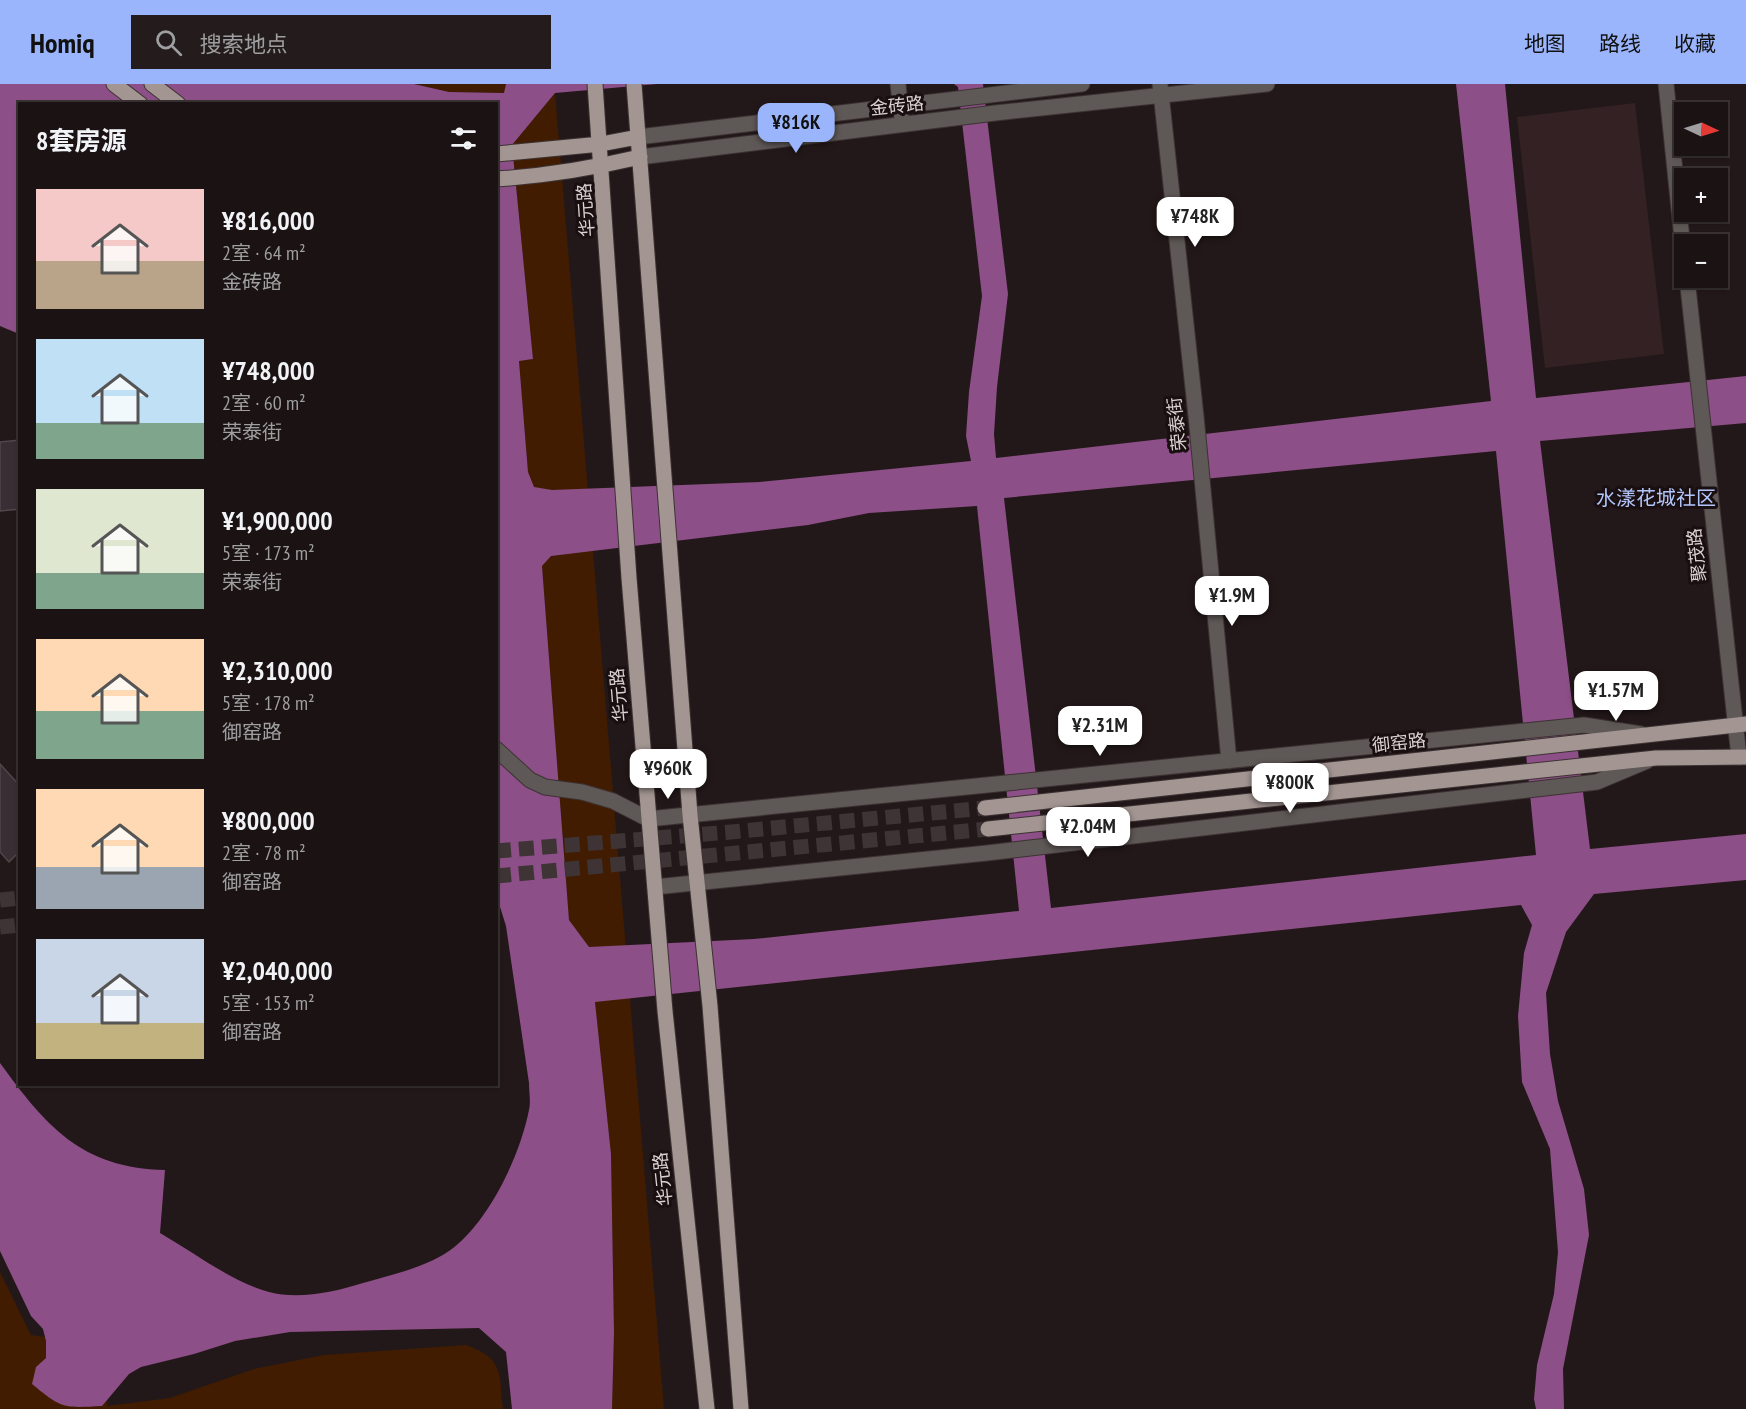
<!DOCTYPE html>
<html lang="zh">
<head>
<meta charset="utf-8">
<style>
	body { margin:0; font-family:"PT Sans Narrow","Noto Sans SC",sans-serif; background:#231b1c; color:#f1f3f6; height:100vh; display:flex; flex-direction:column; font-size:22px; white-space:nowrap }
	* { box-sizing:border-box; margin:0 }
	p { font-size:20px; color:#9f9ea0 }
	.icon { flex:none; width:33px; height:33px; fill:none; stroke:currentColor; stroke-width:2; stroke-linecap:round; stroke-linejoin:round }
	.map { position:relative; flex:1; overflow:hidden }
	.side { position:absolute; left:18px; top:18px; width:480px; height:984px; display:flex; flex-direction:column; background:#1a1213; border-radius:0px; box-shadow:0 2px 4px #0004,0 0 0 2px #383233 }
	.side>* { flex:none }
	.needle { width:39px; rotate:94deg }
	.controls { position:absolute; left:1674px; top:18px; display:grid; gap:12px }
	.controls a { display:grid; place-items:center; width:54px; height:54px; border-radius:0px; background:#1a1213; box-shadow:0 2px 4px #0004,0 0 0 2px #383233; font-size:30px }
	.price { position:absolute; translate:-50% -51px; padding:0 14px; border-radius:12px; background:#fff; color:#222; font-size:20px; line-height:39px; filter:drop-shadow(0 2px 3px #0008) }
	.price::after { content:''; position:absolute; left:50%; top:36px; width:18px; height:14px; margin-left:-9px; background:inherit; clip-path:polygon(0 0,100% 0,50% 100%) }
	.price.current { background:#9bb5fd; color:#111 }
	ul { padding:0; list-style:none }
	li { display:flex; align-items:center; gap:18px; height:150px; padding:0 18px }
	li span { display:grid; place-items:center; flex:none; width:168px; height:120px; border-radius:0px; color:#555 }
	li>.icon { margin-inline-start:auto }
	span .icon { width:72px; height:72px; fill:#fffc; stroke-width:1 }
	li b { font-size:26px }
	h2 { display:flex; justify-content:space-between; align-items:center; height:72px; padding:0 18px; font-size:26px }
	header { display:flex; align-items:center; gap:36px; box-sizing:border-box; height:84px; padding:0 30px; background:#9bb5fd; color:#111 }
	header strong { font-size:28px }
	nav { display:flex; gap:33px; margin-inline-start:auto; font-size:21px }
	.search { width:420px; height:54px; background:#231b1c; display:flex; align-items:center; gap:15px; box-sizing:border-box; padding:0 21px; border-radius:0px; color:#9f9ea0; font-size:22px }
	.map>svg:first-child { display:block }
	.built { fill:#332123 }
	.green { fill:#421c01 }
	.water { fill:#8d4f87; fill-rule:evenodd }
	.building { fill:#392e33; stroke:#53464b; stroke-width:1.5 }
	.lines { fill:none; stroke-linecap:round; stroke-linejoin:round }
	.major-tunnel { stroke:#3e3435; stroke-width:15; stroke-dasharray:15 8; stroke-linecap:butt }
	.minor-casing { stroke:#3d3233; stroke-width:17 }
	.major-casing { stroke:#3d3233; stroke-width:17 }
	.minor { stroke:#5e5856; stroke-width:15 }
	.major { stroke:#a29592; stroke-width:15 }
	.labels { text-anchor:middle; stroke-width:6; stroke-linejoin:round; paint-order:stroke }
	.street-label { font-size:18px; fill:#dad1d2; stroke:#1a0f10 }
	.neighbourhood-label { font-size:20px; fill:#b1c5fb; stroke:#1a0f10 }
</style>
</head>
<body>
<header>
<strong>Homiq</strong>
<div class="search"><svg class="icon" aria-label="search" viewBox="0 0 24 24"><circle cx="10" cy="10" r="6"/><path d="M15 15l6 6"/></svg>搜索地点</div>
<nav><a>地图</a><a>路线</a><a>收藏</a></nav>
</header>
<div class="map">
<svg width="1746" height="1325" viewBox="0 0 1746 1325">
	<rect width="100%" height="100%" fill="#231819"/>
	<!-- built -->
	<path class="built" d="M1635,19L1664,270L1545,284L1517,33Z"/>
	<!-- green -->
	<path class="green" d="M414,0H506L505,9L449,8Z
		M555,9L664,1325H612L614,1248L611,1070L589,863L569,836L542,482L528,388L519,276L533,275L512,61Z
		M0,1188L31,1251L63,1256L108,1288L107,1322L170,1314L254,1285L324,1271L466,1261C504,1275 499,1288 503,1325H0Z"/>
	<!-- water -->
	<path class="water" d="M0,0H414L449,8L504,9L506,0H657L555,9L512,61L533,275L519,277L528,388L534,403L552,406L760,398L971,377L966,352L969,308L982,212L958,3L954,0H983L1008,210L997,303L994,350L996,374L1491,317L1456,0H1505L1536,314L1746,292V339L1540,357L1590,765L1746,750V796L1594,810L1566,848L1546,909L1550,970L1558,1017L1584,1105L1589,1151L1563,1285L1564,1325H1536L1534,1315L1537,1281L1554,1210L1558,1168L1550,1065L1522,998L1518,932L1524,869L1532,841L1521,821L595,918L611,1070L614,1248L612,1325H512L506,1268L479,1244L290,1248L235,1257L194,1270L141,1283L129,1290L102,1322C64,1324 62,1325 32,1300L36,1283L46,1274V1257L43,1245L31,1232L0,1167V979C46,1042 81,1084 165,1086L160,1149C195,1169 230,1197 269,1208C298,1216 335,1208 363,1199C391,1191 424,1184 449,1167C488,1140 520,1072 529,1026C531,1018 529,1008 529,999L506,842L496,810V20H20L19,250L0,242ZM1496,367L1536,771L1051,824L1004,414ZM977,422L1019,827L754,855L589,863L569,836L542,482L551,472L808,441L869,429Z"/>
	<!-- building -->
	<path class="building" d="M20,356V425L0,427V358Z
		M0,680L20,702V767L9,778L0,768Z"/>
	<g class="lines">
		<!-- major-tunnel -->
		<path class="major-tunnel" d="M496,767L731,748L985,724
			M496,792L988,745
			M0,816L20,814
			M0,843L20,841"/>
		<!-- minor casing -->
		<g class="minor-casing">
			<path id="minor" d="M898,0L901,30
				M1160,0L1196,332L1229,677
				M1666,0L1684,174
				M638,53L1082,0
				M640,73L995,29L1267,0
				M1687,194L1739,673
				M496,665L530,696L545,703L582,708L613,717L648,735L1584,641L1641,650
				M655,803L987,769L1597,698L1647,677"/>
		</g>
		<!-- major casing -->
		<g class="major-casing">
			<path id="major" d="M114,0L140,20
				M152,0L178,20
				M595,0L629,494L665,927L707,1325
				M634,0L690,731L710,922L741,1325
				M496,70L601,60L638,53
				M496,95C545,92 593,84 640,73
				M985,724L1746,640
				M988,745L1656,674L1746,673"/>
		</g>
		<!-- minor -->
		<use href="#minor" class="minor"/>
		<!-- major -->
		<use href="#major" class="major"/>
	</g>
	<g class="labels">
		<!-- street labels -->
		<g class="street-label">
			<text transform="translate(897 22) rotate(-6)" y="6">金砖路</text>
			<text transform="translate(586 126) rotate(-94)" y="6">华元路</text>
			<text transform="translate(1177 340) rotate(-96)" y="6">荣泰街</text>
			<text transform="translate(1697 471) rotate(-96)" y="6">聚茂路</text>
			<text transform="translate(619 611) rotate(-95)" y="6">华元路</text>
			<text transform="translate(1399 659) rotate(-6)" y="6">御窑路</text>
			<text transform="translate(663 1095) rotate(-96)" y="6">华元路</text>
		</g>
		<!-- neighbourhood labels -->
		<g class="neighbourhood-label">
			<text x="1656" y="421">水漾花城社区</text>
		</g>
	</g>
</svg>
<div class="controls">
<a><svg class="needle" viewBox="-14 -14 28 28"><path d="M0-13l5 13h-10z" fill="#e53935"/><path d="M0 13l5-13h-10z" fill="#9f9ea0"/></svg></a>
<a>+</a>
<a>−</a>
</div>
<b class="price current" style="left:796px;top:70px">¥816K</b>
<b class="price" style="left:1195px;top:164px">¥748K</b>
<b class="price" style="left:1232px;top:543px">¥1.9M</b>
<b class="price" style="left:1616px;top:638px">¥1.57M</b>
<b class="price" style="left:1100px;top:673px">¥2.31M</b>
<b class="price" style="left:668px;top:716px">¥960K</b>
<b class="price" style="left:1290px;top:730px">¥800K</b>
<b class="price" style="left:1088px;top:774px">¥2.04M</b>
<section class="side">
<h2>8套房源<svg class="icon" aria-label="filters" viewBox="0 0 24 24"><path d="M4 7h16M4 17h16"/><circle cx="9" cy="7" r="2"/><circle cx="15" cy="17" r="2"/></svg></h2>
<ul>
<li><span style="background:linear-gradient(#f6c9c9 60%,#b9a48a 0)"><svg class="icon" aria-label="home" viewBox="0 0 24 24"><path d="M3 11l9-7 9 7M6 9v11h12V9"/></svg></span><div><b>¥816,000</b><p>2室 · 64 m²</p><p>金砖路</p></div></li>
<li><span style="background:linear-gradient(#bfe0f5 70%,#7fa58c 0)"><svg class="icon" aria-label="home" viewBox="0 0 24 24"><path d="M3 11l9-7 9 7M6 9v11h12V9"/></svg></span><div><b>¥748,000</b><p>2室 · 60 m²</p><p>荣泰街</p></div></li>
<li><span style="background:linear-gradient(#dfe7d0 70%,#7fa58c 0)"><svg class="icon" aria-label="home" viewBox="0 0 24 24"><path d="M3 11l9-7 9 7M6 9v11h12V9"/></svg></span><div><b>¥1,900,000</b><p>5室 · 173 m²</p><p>荣泰街</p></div></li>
<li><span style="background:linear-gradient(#ffd9b3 60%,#7fa58c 0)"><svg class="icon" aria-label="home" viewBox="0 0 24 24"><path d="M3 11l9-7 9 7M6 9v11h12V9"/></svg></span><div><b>¥2,310,000</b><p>5室 · 178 m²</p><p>御窑路</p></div></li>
<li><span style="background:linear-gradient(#ffd9b3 65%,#9aa5b1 0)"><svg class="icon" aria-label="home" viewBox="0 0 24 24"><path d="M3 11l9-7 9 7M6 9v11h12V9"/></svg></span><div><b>¥800,000</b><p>2室 · 78 m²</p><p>御窑路</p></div></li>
<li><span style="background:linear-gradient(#c9d6e8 70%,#c2b280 0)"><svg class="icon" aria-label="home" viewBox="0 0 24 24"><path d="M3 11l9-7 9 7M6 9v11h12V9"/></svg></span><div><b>¥2,040,000</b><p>5室 · 153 m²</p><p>御窑路</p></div></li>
</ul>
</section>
</div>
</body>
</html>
